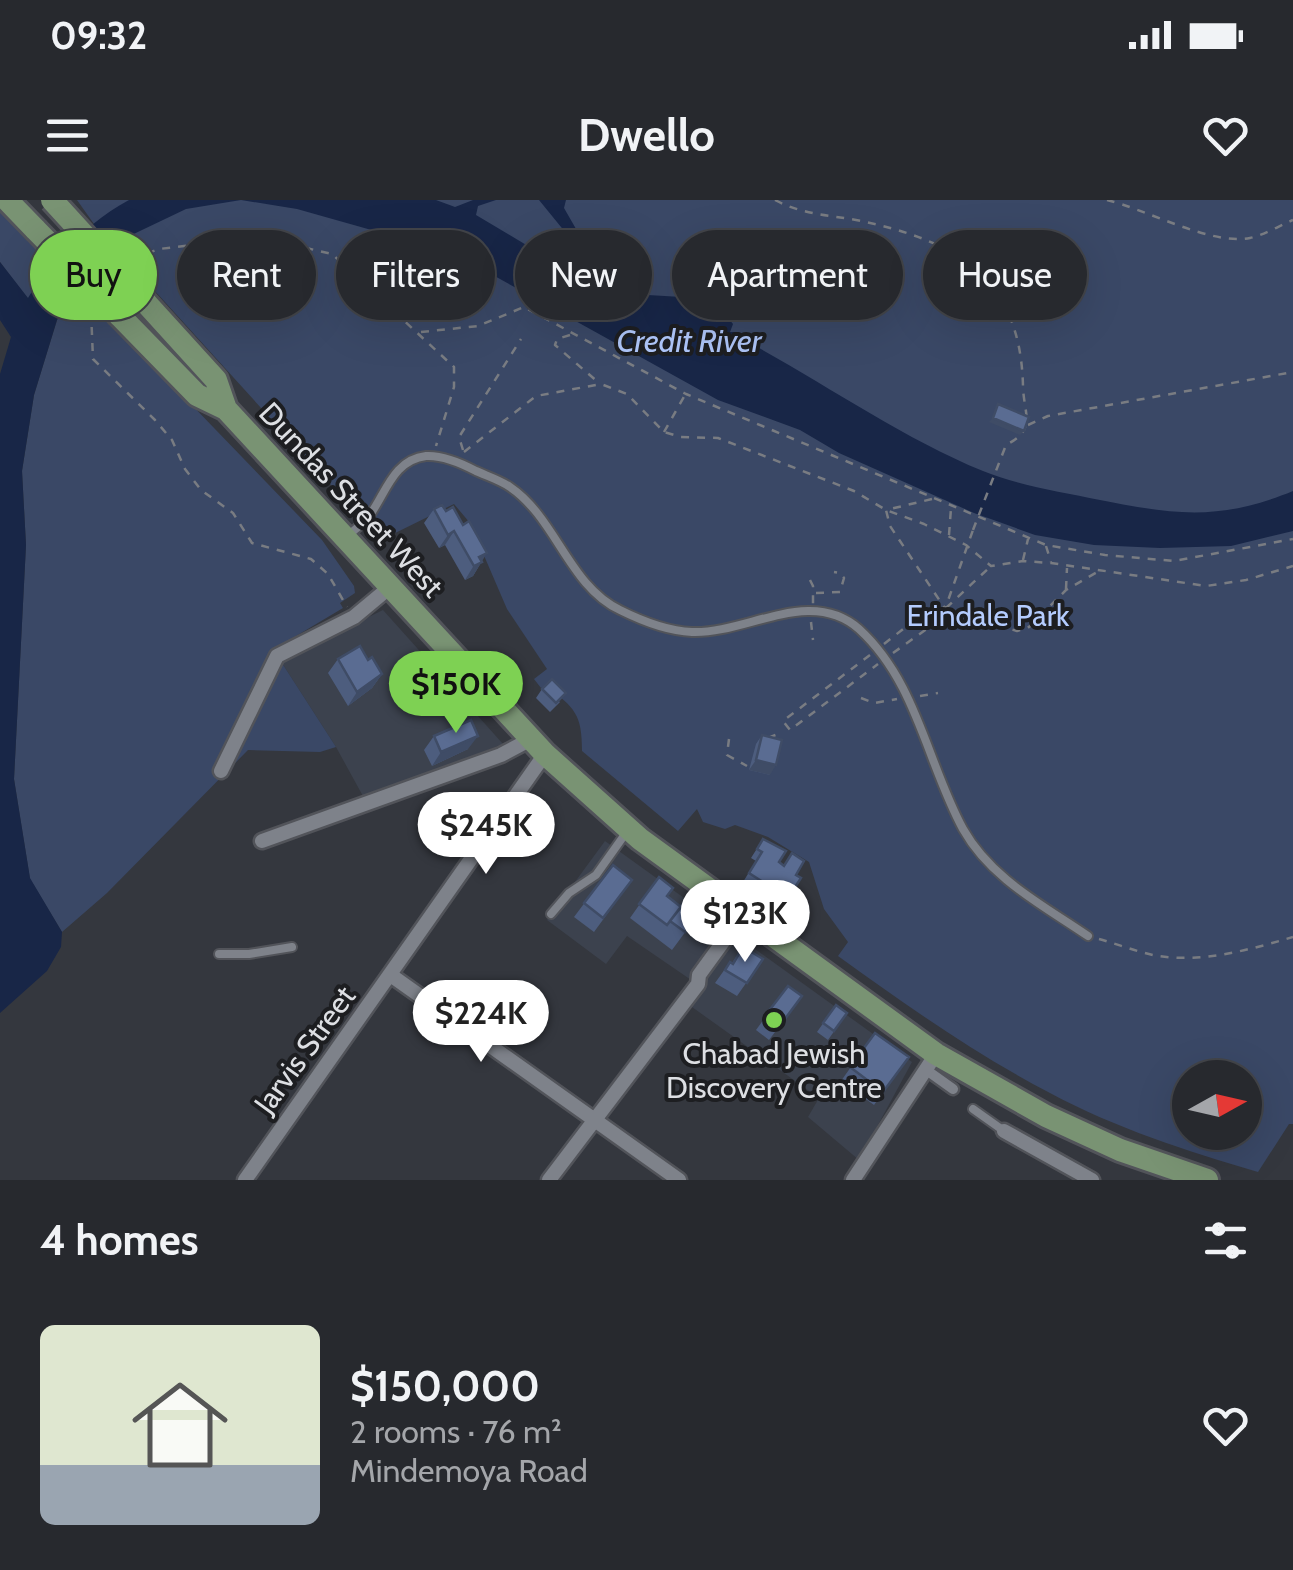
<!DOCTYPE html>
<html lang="en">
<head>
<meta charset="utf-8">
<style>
	body { margin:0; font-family:Cabin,sans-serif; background:#2f3136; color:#f1f3f6; height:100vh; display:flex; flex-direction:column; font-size:38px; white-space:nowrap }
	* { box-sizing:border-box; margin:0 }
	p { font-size:32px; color:#a4a6aa }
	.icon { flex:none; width:55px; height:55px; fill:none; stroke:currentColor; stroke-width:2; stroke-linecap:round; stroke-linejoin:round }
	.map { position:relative; height:980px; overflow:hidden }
	.drawer { display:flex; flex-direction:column; background:#27292e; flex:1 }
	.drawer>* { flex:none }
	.banner { position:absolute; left:30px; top:30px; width:1235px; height:90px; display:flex; gap:20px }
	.needle { width:65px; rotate:82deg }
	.buttons { position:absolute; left:1172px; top:860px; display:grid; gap:20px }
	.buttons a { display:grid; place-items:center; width:90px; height:90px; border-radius:50%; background:#27292e; box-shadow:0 10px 40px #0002,0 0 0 2px #43454a; font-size:50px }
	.price { position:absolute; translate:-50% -85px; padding:0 22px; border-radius:35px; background:#fff; color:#222; font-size:32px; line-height:65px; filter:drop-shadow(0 2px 5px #0008) }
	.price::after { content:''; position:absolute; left:50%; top:60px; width:30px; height:22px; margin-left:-15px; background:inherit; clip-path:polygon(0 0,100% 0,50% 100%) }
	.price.on { background:#7ed153; color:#111 }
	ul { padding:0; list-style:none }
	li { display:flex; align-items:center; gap:30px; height:250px; padding:0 40px }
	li+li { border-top:2px solid #43454a }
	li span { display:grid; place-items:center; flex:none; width:280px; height:200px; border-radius:15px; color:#555 }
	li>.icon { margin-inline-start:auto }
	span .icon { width:120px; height:120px; fill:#fffc; stroke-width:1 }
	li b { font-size:42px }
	h2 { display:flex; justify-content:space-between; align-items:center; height:120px; padding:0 40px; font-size:42px }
	.chip { padding:0 35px; border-radius:45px; background:#27292e; box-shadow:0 10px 40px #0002,0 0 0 2px #43454a; font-size:35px; line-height:90px }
	.chip.on { background:#7ed153; color:#111 }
	.status { display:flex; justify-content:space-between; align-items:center; height:70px; padding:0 50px; background:#27292e; direction:ltr }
	.status svg { height:28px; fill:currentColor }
	header { display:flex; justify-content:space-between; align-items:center; height:130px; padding:0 40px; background:#27292e; font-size:45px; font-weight:700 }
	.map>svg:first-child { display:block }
	.built { fill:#3c424e }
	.green { fill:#3a4866; fill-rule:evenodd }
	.water { fill:#182647 }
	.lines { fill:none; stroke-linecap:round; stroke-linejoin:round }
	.service-casing { stroke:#52545a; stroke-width:12 }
	.pedestrian-casing { stroke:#52545a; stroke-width:15 }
	.minor-casing { stroke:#52545a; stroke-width:19 }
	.primary-casing { stroke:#52545a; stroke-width:28 }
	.path { stroke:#797c82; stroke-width:2.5; stroke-dasharray:8 8; stroke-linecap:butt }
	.service { stroke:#7e828a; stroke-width:8 }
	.pedestrian { stroke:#7e828a; stroke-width:10 }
	.minor { stroke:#7e828a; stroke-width:14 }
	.primary { stroke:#799373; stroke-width:22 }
	.primary-bridge-casing { stroke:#52545a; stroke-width:28; stroke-linecap:butt }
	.path-bridge { stroke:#797c82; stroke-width:2.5; stroke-dasharray:8 8; stroke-linecap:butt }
	.primary-bridge { stroke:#799373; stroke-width:22 }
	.wall { fill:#4d5d7e }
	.shaded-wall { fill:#3f4c66 }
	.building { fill:#5a6c92; stroke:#3f4c66; stroke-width:2.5 }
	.poi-dot { fill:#7ed153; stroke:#1d1e21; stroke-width:4 }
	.labels { text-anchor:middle; stroke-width:8; stroke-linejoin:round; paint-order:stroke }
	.street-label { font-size:30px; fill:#dddfe3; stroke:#1d1e21 }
	.park-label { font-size:30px; fill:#b4ccfe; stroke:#1d1e21 }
	.poi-label { font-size:30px; fill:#dddfe3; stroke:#1d1e21 }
	.water-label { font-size:32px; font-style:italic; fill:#adc4f7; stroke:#1d1e21 }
</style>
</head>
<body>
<div class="status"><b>09:32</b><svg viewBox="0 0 49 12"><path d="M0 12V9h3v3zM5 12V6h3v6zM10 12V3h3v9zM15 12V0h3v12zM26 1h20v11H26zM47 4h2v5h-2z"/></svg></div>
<header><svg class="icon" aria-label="menu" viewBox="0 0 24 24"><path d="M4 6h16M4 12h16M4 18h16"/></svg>Dwello<svg class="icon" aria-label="heart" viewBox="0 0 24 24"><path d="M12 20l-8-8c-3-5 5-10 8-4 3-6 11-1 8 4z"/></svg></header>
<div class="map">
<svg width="1293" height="980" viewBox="0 0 1293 980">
	<rect width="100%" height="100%" fill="#34373e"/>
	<!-- built -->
	<path class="built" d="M383,410L503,544L364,598L336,547L280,460Z
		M605,641L912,862L859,960L808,917L819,898L685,802L697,784L627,736L606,764L547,720Z"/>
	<!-- green -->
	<path class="green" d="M77,0H1293V924H1289L1258,972C1187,951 1115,928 1050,893C975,854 906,805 838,756L848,742L824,709L809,662L768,637L735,625L725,629L703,622L697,609L678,631L582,551C582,514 575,508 546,486L541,488L534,479L547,469L507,409L470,323L454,304L381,340L94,24ZM1190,878H1245V932H1190Z
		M0,8L53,63L28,99L0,62Z
		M78,87L322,340L354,386L355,393L340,403L343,408L276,448L280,460L336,547L320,552L248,550L107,693L62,732L30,679L14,579L26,345L22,271L34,195L57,120Z"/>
	<!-- water -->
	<path class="water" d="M129,0H436L455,7L473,0H496L478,6L476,15L553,61L570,59V38L539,0H566L564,8L595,62L631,94L698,98C708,110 723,110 733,124L730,132H738L750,143C827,185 901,237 983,271C1020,286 1061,292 1100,300C1175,315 1220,321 1293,291V331L1231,346L1160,348L1094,345L1035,335L974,313L839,253L800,230L718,200L453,53L297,9L241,0L186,9L119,41L70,96L57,120L34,195L22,271L26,345L14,579L30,678L62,732L61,747L47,771L0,813V174L11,137L0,120V62L28,98C50,60 90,21 129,0Z"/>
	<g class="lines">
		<!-- service casing -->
		<g class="service-casing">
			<path id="service" d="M349,335C354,330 361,325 366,320C385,298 391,260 426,256C443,255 461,263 476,271C487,276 500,280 510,287C556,318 569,386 620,410C642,421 667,431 692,432C747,434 810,386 859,429C917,482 927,563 963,629C991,679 1043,705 1088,736
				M551,714L569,693L596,675L628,630
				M219,754H249L292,747
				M973,909L1004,931"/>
		</g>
		<!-- pedestrian casing -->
		<g class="pedestrian-casing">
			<path id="pedestrian" d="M925,869L953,889"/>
		</g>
		<!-- minor casing -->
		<g class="minor-casing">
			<path id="minor" d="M221,571L277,456L354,417L390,387
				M262,641L501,555L531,539
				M392,776L679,980
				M1004,931L1092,980
				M245,980L545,554
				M549,980L698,784L699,775L744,713
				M853,980L936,854"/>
		</g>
		<!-- primary casing -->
		<g class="primary-casing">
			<path id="primary" d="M7,0L36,30
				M146,103L216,180L226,209
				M119,115L197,195L226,209L545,554L640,639L936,854L1046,916L1120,950L1207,980"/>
		</g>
		<!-- path -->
		<path class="path" d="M775,0C801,14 827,15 856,20C955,40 1021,77 1023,187C1024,215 1037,229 1006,245
			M1107,0C1145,9 1212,46 1250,38C1264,35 1279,26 1293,20
			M132,59L159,49L193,45L285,43L332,54L454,167V187L436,246
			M91,111L93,159L155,220L172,240L185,269L201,290L233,313L252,343L311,359L328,374L347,407
			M421,132L478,126L524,107L686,194L1046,345L1105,355L1174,361L1293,339
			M570,135L557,139L555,145L599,183
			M1028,225L1048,216L1293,172
			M664,232L685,195
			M463,250L459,237L521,139
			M464,252L536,196L601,184L627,194L664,232L681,237L718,238L854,291L886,310L924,324L966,345L991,366L1023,361L1051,363L1206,386L1246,380L1293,366
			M932,299L886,310L890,326L944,407
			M949,335L951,308
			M1046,346L1051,362
			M1023,360L1028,339
			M810,380L813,386V404
			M1066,389L1067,368
			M816,393L840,392L844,378L840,373L834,372
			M946,408L991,366
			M811,422L813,440
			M884,444L930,408L945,409L1017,431L1029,427L1066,390L1099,371
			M893,453L938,421L945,409L973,330
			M870,455L783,521L790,530L878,464
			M406,483L436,463
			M920,496L938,493
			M861,498L874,503L897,499
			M768,538L778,534
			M729,539L727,555L747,566
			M1099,739C1117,744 1135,751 1153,755C1199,764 1249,750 1293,737"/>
		<!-- service -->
		<use href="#service" class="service"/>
		<!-- pedestrian -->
		<use href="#pedestrian" class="pedestrian"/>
		<!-- minor -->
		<use href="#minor" class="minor"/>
		<!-- primary -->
		<use href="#primary" class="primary"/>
		<!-- primary-bridge casing -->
		<g class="primary-bridge-casing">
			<path id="primary-bridge" d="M52,0L146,103
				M36,30L119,115"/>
		</g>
		<!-- path-bridge -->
		<path class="path-bridge" d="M973,330L1006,245"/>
		<!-- primary-bridge -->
		<use href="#primary-bridge" class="primary-bridge"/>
	</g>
	<!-- wall -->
	<path class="wall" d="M434,309L482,361L473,376L465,380L445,345L439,348L424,323Z
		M338,459L368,460L382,474L372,488L348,506L328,473Z
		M542,489L560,502L550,512L536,498Z
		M762,535L770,575L749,570L756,544Z
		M434,536L468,549L432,566L424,550Z
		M763,639L779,662L801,678L782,708L743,682L756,661L751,658Z
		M613,665L632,680L594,732L574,717Z
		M659,677L667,696L681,707L709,700L672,750L630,718Z
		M743,747L763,759L737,796L715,783L730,762L732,763Z
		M788,786L802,796L769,840L756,830Z
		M836,805L847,813L828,840L817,832Z
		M875,833L909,857L874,905L841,881Z"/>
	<!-- shaded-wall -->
	<path class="shaded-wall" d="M993,218L1024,231L1020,235L989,222Z
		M454,331L445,345L439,348L448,335Z
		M487,353L473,376L465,380L479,357Z
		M382,474L372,488L348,506L357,492Z
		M478,536L468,549L432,566L441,552Z
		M756,560L776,565L770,575L749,570Z"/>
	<!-- building -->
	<path class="building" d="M998,204L1029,217L1024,231L993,218Z
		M442,305L446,311L453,307L463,325L469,321L487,353L479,357L482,362L474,366L454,331L448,335L434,309Z
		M360,446L368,460L372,457L382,474L357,492L338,459Z
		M552,479L566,493L556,503L542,489Z
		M471,520L478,536L441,552L434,536Z
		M762,535L782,540L776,565L756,560Z
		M763,639L786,651L779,662L784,666L792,653L804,661L796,675L801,678L788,698L749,673L762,652L757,649Z
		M613,665L632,680L603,718L584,703Z
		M659,677L673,688L667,696L681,707L667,725L639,704Z
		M695,688L709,700L685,732L670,721Z
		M743,747L763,759L747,783L725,770L730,762L733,764Z
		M788,786L802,796L779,827L765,816Z
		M836,805L847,813L834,831L823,823Z
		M875,833L909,857L883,892L850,867Z"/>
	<!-- markers -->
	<circle class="poi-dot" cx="774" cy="820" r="10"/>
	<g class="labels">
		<!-- street labels -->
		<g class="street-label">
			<text transform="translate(351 300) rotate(47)" y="10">Dundas Street West</text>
			<text transform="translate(305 850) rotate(-54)" y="10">Jarvis Street</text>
		</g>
		<!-- park labels -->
		<g class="park-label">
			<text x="988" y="426">Erindale Park</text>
		</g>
		<!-- poi labels -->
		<g class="poi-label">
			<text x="774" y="864">Chabad Jewish<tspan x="774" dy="34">Discovery Centre</tspan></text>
		</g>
		<!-- water labels -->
		<g class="water-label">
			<text x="689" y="152">Credit River</text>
		</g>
	</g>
</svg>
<div class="buttons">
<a><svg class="needle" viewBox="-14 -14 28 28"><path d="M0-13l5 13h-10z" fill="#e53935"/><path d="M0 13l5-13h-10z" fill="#a4a6aa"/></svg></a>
</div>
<b class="price on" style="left:456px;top:536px">$150K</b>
<b class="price" style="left:486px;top:677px">$245K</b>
<b class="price" style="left:745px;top:765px">$123K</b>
<b class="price" style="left:481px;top:865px">$224K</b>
<div class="banner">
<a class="chip on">Buy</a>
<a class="chip">Rent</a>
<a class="chip">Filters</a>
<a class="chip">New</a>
<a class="chip">Apartment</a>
<a class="chip">House</a>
</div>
</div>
<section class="drawer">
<h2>4 homes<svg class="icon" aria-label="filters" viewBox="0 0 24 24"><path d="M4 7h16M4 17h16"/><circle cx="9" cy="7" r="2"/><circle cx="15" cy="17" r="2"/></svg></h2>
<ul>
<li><span style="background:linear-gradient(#dfe7d0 70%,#9aa5b1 0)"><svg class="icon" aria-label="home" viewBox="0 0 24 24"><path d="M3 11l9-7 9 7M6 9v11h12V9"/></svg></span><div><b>$150,000</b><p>2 rooms · 76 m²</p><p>Mindemoya Road</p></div><svg class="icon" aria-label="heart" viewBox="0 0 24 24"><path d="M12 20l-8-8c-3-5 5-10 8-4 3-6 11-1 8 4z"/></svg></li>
</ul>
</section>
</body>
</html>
